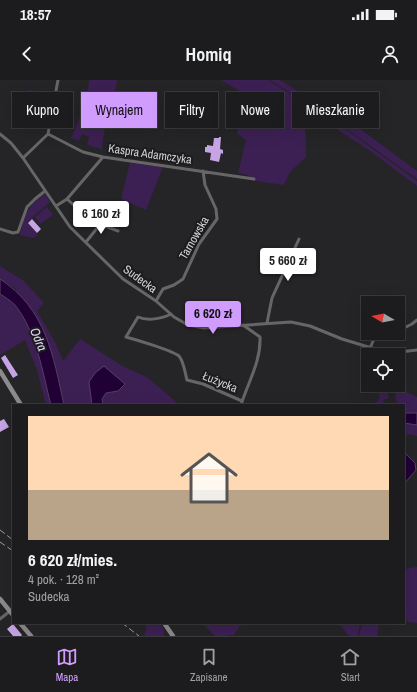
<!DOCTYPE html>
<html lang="pl">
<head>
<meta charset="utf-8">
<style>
	body { margin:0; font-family:"Archivo Narrow",sans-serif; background:#252426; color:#f1f3f6; height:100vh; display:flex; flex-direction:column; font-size:15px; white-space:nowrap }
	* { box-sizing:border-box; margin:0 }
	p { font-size:13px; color:#a0a1a4 }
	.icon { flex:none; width:22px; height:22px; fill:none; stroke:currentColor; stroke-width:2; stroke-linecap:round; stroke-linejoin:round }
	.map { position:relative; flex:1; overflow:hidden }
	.side { position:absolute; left:12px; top:324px; width:393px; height:220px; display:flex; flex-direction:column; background:#1c1b1d; border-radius:0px; box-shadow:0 4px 16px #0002,0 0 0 1px #3a393b }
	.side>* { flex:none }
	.banner { position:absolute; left:12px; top:12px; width:393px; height:36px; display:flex; gap:8px }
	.needle { width:26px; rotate:280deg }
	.buttons { position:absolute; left:361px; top:216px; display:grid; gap:8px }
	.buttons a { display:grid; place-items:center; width:44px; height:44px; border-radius:0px; background:#1c1b1d; box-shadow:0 4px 16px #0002,0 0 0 1px #3a393b; font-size:20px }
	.price { position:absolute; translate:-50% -34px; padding:0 9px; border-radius:4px; background:#fff; color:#222; font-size:13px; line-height:26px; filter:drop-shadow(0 1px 2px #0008) }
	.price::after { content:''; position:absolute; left:50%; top:24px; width:12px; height:9px; margin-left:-6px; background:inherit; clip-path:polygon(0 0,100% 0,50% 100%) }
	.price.active { background:#d09dff; color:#111 }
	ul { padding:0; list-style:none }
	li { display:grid; align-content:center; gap:8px; height:212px; padding:0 16px }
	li+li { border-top:1px solid #3a393b }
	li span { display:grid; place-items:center; height:124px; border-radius:0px; color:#555 }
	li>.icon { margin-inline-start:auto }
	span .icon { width:72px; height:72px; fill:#fffc; stroke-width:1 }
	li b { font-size:17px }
	.chip { padding:0 14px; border-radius:0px; background:#1c1b1d; box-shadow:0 4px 16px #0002,0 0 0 1px #3a393b; font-size:14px; line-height:36px }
	.chip.active { background:#d09dff; color:#111 }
	.status { display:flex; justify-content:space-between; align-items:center; height:28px; padding:0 20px; background:#1c1b1d; direction:ltr }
	.status svg { height:11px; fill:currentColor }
	header { display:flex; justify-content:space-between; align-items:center; height:52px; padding:0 16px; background:#1c1b1d; font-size:18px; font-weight:700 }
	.dock { display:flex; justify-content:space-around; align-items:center; height:56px; border-top:1px solid #3a393b; background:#1c1b1d; font-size:11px; color:#a0a1a4 }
	.dock a { display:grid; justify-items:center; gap:2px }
	.dock .active { color:#d09dff }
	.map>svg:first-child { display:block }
	.green { fill:#3c2053 }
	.water { fill:#210036; stroke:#563f65 }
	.building { fill:#c6a4e6 }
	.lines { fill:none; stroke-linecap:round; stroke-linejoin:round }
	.street { stroke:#666667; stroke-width:3 }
	.secondary { stroke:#8c8a8d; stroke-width:4.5 }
	.rail { stroke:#9e9ea0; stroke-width:1; stroke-dasharray:6 3; stroke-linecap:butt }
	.labels { text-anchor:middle; stroke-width:4; stroke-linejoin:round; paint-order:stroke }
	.street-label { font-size:12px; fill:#d2d2d4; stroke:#1c1b1d }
	.water-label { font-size:13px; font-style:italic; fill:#e6d4f8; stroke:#1c1b1d }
</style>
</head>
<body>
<div class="status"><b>18:57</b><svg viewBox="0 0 49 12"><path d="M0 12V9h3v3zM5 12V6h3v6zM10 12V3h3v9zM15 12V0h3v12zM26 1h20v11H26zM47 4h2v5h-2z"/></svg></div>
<header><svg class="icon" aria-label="back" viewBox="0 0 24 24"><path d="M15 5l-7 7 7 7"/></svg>Homiq<svg class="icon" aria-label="person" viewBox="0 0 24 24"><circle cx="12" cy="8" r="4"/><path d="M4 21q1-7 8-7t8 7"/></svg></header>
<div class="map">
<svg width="417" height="556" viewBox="0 0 417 556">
	<rect width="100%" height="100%" fill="#252427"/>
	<!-- green -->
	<path class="green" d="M89,0H117L108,48H105L101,71L99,68L87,65L89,57L82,54L79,61L71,58C79,39 88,21 89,0Z
		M221,0H268L344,48L417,101V106L369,70L305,29L306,77L290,92L284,105L249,100V95L238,93L246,60L237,54L243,13Z
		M270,0H280L363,51L417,91V99L344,47Z
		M28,10L55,13L52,30L29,24Z
		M130,83L163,87L146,130L121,119Z
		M45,114L50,122L27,142L38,155L33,158L20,155C25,135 27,126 45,114Z
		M47,127L53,135L40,144L35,137Z
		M0,186L24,201L44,223L37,231L56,264L63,281L80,259L124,287L147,297L180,325H64L54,278L15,208L0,199Z
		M0,213C5,217 11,220 14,225C37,251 43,293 51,325H46L37,290L25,260L0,275Z
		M403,298L406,312L417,317V333H404V325H397L394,306L387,309L389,318L383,320L384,325H372L378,321L380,316L377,315L392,305H398V301Z
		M404,343L417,345V356L410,354L404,357Z
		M417,487V543L408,542V541L404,540V490L409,488Z
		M146,543H161L164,550V556H146L144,555L146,550Z
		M202,543H249L240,546L233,556L229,555L228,556H215Z
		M343,543H360L358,556H349L340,545Z
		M362,543H379L377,556H359Z"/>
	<!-- water -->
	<path class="water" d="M0,199C46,229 53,275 64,325H51C42,291 37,253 15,225C11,221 5,217 0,214Z
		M104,286L125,304L118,311L106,313L102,319L103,325H92L89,302L95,293Z
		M404,333H417V345L404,343Z
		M404,372L415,383L416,390L404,404Z"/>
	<!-- building -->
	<path class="building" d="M219,57H221L220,69L223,70V74L221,73L219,82L210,80L211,73L205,72V67H207V65L213,66L214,58H219Z
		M32,139L41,149L37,153L28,143Z
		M5,275L18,295L13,298L1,278Z
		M4,339L9,347L0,352V341Z
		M13,544L22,555L21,556H13L7,549Z"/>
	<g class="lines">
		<!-- street -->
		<path class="street" d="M0,54L11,63L23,78L70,147L123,199L156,221L174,237L188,245L204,248L291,242L310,246L342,259L385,272H400L417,270
			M48,54L83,72L103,77L254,99
			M23,78L48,54L58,0
			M67,119L78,129
			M56,126L67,119L103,77
			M0,149L13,153L18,152L27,127L35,119L45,111
			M86,162L98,147L105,146L118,151
			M156,221L163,209L174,205L183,199L199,164L217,139L216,129L205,105L203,91
			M171,234C162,239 147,241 138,237L126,257C137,260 171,270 179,276C184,282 185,293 187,300L203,304L242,321
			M267,243L272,218L299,159
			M398,251L412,244L417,240
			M370,268L374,259L393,253
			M241,325C248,302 261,282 260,257L243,245
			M0,539L10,531"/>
		<!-- secondary -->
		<path class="secondary" d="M0,291L21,325
			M0,519L13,535
			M20,543L31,556
			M164,543L173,556"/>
		<!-- rail -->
		<path class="rail" d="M0,450L13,460
			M0,462L13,471
			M122,543L139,556"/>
	</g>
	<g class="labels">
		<!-- street labels -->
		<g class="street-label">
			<text transform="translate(150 74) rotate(8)" y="4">Kaspra Adamczyka</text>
			<text transform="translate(194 158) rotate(-60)" y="4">Tarnowska</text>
			<text transform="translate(140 199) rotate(36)" y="4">Sudecka</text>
			<text transform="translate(220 302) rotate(22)" y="4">Łużycka</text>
		</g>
		<!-- water labels -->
		<g class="water-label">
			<text transform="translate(39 259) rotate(67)" y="5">Odra</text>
		</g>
	</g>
</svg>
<div class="buttons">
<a><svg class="needle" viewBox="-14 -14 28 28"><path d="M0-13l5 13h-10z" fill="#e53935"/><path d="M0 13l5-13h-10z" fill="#a0a1a4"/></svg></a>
<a><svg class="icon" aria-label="locate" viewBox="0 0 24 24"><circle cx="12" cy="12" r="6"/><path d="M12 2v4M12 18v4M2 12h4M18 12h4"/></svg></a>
</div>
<b class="price" style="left:101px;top:155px">6 160 zł</b>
<b class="price" style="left:288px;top:202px">5 660 zł</b>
<b class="price active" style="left:213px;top:255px">6 620 zł</b>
<div class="banner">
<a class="chip">Kupno</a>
<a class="chip active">Wynajem</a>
<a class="chip">Filtry</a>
<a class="chip">Nowe</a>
<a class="chip">Mieszkanie</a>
</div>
<section class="side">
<ul>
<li><span style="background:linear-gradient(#ffd9b3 60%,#b9a48a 0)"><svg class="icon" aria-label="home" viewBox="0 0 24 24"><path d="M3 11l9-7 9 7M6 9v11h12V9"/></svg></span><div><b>6 620 zł/mies.</b><p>4 pok. · 128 m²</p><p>Sudecka</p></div></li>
</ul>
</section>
</div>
<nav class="dock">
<a class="active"><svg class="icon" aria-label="map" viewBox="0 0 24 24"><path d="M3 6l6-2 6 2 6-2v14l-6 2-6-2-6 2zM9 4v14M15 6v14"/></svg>Mapa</a>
<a><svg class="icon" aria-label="saved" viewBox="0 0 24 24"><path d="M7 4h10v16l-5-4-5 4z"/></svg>Zapisane</a>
<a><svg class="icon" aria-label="home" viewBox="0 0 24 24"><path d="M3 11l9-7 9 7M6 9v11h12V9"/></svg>Start</a>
</nav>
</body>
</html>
